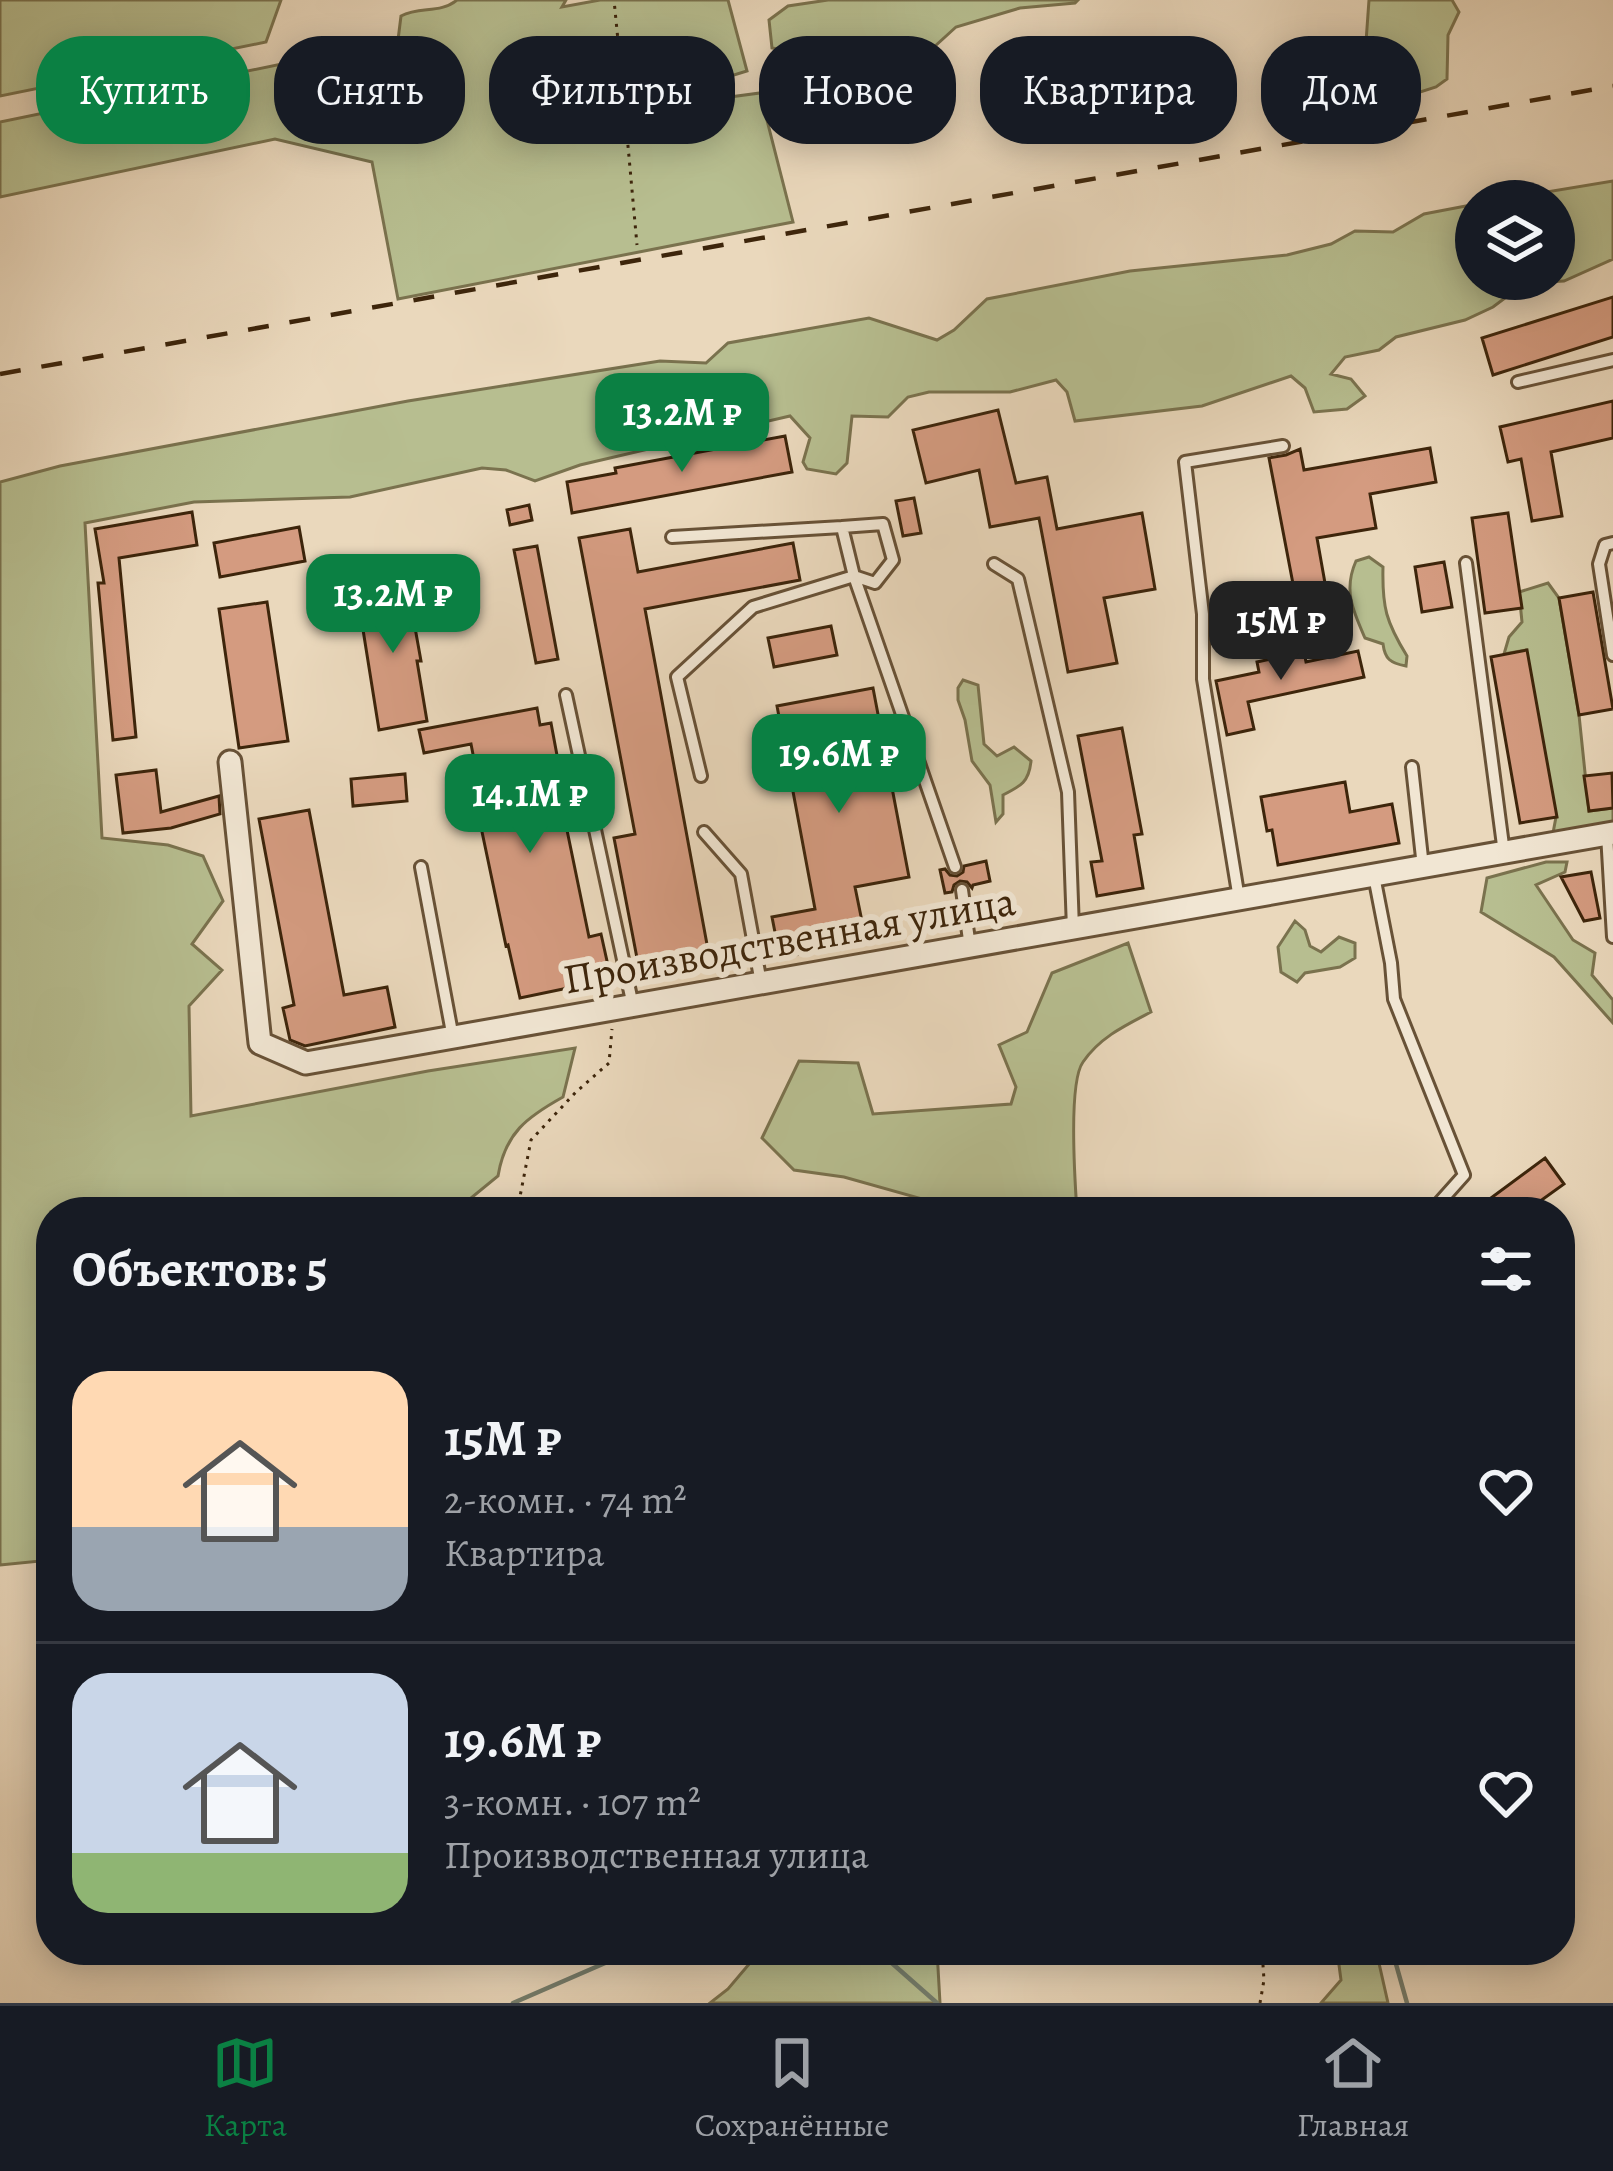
<!DOCTYPE html>
<html lang="ru">
<head>
<meta charset="utf-8">
<style>
	body { margin:0; font-family:Alegreya,serif; background:#242831; color:#f1f3f6; height:100vh; display:flex; flex-direction:column; font-size:45px; white-space:nowrap }
	* { box-sizing:border-box; margin:0 }
	p { font-size:39px; color:#9ea1a6 }
	.icon { flex:none; width:66px; height:66px; fill:none; stroke:currentColor; stroke-width:2; stroke-linecap:round; stroke-linejoin:round }
	.map { position:relative; flex:1; overflow:hidden }
	.sheet { position:absolute; left:36px; top:1197px; width:1539px; height:768px; display:flex; flex-direction:column; background:#171b24; border-radius:48px; box-shadow:0 6px 30px #0003 }
	.sheet>* { flex:none }
	.banner { position:absolute; left:36px; top:36px; width:1542px; height:108px; display:flex; gap:24px }
	.buttons { position:absolute; left:1455px; top:180px; display:grid; gap:24px }
	.buttons a { display:grid; place-items:center; width:120px; height:120px; border-radius:50%; background:#171b24; box-shadow:0 6px 30px #0003; font-size:60px }
	.price { position:absolute; translate:-50% -102px; padding:0 27px; border-radius:24px; background:#0b8043; color:#fff; font-size:39px; line-height:78px; filter:drop-shadow(0 3px 6px #0008) }
	.price::after { content:''; position:absolute; left:50%; top:72px; width:36px; height:27px; margin-left:-18px; background:inherit; clip-path:polygon(0 0,100% 0,50% 100%) }
	.price.selected { background:#222; color:#fff }
	ul { padding:0; list-style:none }
	li { display:flex; align-items:center; gap:36px; height:300px; padding:0 36px }
	li+li { border-top:3px solid #363941 }
	li span { display:grid; place-items:center; flex:none; width:336px; height:240px; border-radius:36px; color:#555 }
	li>.icon { margin-inline-start:auto }
	span .icon { width:144px; height:144px; fill:#fffc; stroke-width:1 }
	li b { font-size:51px }
	h2 { display:flex; justify-content:space-between; align-items:center; height:144px; padding:0 36px; font-size:51px }
	.chip { padding:0 42px; border-radius:48px; background:#171b24; box-shadow:0 6px 30px #0003; font-size:42px; line-height:108px }
	.chip.selected { background:#0b8043; color:#fff }
	.dock { display:flex; justify-content:space-around; align-items:center; height:168px; border-top:3px solid #363941; background:#171b24; font-size:33px; color:#9ea1a6 }
	.dock a { display:grid; justify-items:center; gap:6px }
	.dock .selected { color:#0b8043 }
	.map>svg:first-child { display:block }
	.green { fill:#b7be90; stroke:#7a724e; stroke-width:3 }
	.lines { fill:none; stroke-linecap:round; stroke-linejoin:round }
	.stream { stroke:#747e6e; stroke-width:4.5 }
	.building { fill:#d49b80; stroke:#3d250b; stroke-width:3 }
	.lane-casing { stroke:#685237; stroke-width:16 }
	.street-casing { stroke:#685237; stroke-width:27 }
	.path { stroke:#3d250b; stroke-width:3; stroke-dasharray:3 6; stroke-linecap:butt }
	.lane { stroke:#f1e6d3; stroke-width:10 }
	.street { stroke:#f1e6d3; stroke-width:21 }
	.rail { stroke:#3d250b; stroke-width:4.5; stroke-dasharray:21 21; stroke-linecap:butt }
	.labels { text-anchor:middle; stroke-width:12; stroke-linejoin:round; paint-order:stroke }
	.street-label { font-size:42px; fill:#3d250b; stroke:#f1e6d3 }
</style>
</head>
<body>
<div class="map">
<svg width="1613" height="2003" viewBox="0 0 1613 2003">
	<rect width="100%" height="100%" fill="#ead8bc"/>
	<filter id="stains"><feTurbulence type="fractalNoise" baseFrequency=".00167" numOctaves="4"/><feColorMatrix values="0 0 0 0 .2 0 0 0 0 .09 0 0 0 0 .02 0 0 0 .5 -.17"/></filter>
	<radialGradient id="worn" r=".72"><stop offset=".6" stop-color="#630" stop-opacity="0"/><stop offset="1" stop-color="#630" stop-opacity=".3"/></radialGradient>
	<!-- green -->
	<path class="green" d="M0,0H281L266,42L0,96Z
		M457,0H566L562,7L600,0H728L747,71L610,113L760,93L793,222L398,299L372,162L275,139L0,197V122L398,40L401,16C420,6 440,14 457,0Z
		M828,0H1078L1075,3L1020,8L956,27L934,47L865,41L812,55L772,48L769,20L788,6Z
		M1369,0H1452L1459,12L1448,35L1447,79L1436,87L1336,119L1310,117L1286,104L1285,88L1292,79L1343,91L1364,70Z
		M1613,181V259L1564,281L1525,283L1493,307L1465,320L1396,337L1379,350L1345,357L1331,374L1351,379L1365,396L1347,409L1314,412L1305,388L1291,376L1202,406L1075,421L1067,392L1056,380L1010,392H929L908,397L888,417L852,416L847,463L836,474L807,469L803,462L810,438L790,416L580,465L535,481L506,470L482,468L350,497L194,502L85,523L102,838L168,845L203,856L223,901L192,944L222,970L189,1006L191,1116L428,1071L575,1048L563,1097C527,1117 505,1133 498,1176L454,1212H51V1560L0,1565V482L60,466L408,401L660,361L706,363L728,343L869,318L937,340L954,330L987,299L1130,271L1287,255L1331,244L1355,231L1393,232L1424,214L1476,204V279H1554V201H1493Z
		M1369,557L1383,567C1382,607 1386,622 1407,656L1406,666C1390,663 1385,659 1383,644L1365,638C1353,611 1343,590 1356,561Z
		M1548,583L1559,598L1579,715L1589,811L1613,808V826L1553,833L1556,817L1526,650L1504,654L1509,637L1522,622L1519,592Z
		M963,680L978,685L984,744L997,756L1014,747L1031,761C1029,782 1021,786 1003,795V814L996,822L990,785L972,761L965,720L958,700V688Z
		M1546,862H1567L1565,872L1536,885L1573,940L1595,953L1592,975L1613,1000V1023L1554,957L1481,912L1487,878Z
		M1295,921L1305,930L1310,946L1321,952L1339,937L1355,943V958L1340,967L1305,973L1297,982L1281,972L1278,947Z
		M1128,943L1151,1012C1126,1025 1100,1037 1083,1062C1068,1083 1075,1183 1077,1212H925L926,1200L844,1177L794,1170L762,1138L799,1061L858,1063L873,1114L1011,1104L1016,1087L999,1045L1027,1032L1052,973Z
		M761,1950H937L940,2003H710L728,1989Z
		M1337,1950H1376L1388,2003H1321L1341,1980Z"/>
	<g class="lines">
		<!-- stream -->
		<path class="stream" d="M877,1950L937,2003
			M1392,1950L1407,2003
			M513,2003L635,1950"/>
	</g>
	<!-- building -->
	<path class="building" d="M1613,297V337L1493,375L1482,338Z
		M1613,401V438L1551,452L1562,516L1532,521L1521,459L1508,462L1500,427Z
		M998,410L1016,483L1047,477L1057,529L1142,513L1155,589L1104,598L1117,663L1068,672L1039,518L990,527L979,470L926,483L913,430Z
		M785,436L792,472L572,513L567,482L616,473L615,468Z
		M1430,448L1436,482L1370,494L1376,528L1317,538L1325,583L1294,589L1269,458L1286,455L1300,449L1304,470Z
		M914,498L921,533L903,536L896,501Z
		M529,505L532,520L510,525L507,510Z
		M192,512L197,545L119,558L136,737L113,740L98,583H104L95,529Z
		M1508,513L1522,608L1485,613L1472,518Z
		M299,527L305,561L220,577L214,543Z
		M630,529L638,572L793,543L800,580L645,609L711,966L641,979L614,838L635,834L579,538Z
		M537,546L558,659L536,663L514,550Z
		M1444,562L1452,607L1422,612L1415,567Z
		M407,583L421,661H417L427,721L379,730L357,592Z
		M1593,592L1613,709L1579,715L1559,598Z
		M267,602L288,741L239,748L219,609Z
		M831,626L837,655L774,667L768,638Z
		M1527,650L1557,817L1520,823L1491,657Z
		M1358,651L1364,677L1248,702L1254,729L1227,735L1216,681L1259,672L1257,662L1304,652L1306,662Z
		M873,688L909,877L855,887L866,941L780,958L772,917L815,909L777,706Z
		M537,708L540,725L551,723L559,766L554,767L589,937L601,934L611,979L520,998L508,945L506,946L477,808L542,794L536,763L477,775L471,744L424,753L419,730Z
		M1122,728L1142,834L1134,835L1143,888L1097,896L1091,862L1102,861L1078,736Z
		M156,770L161,812L219,796L220,814L171,828L123,833L116,775Z
		M1612,773L1613,808L1589,811L1584,776Z
		M405,774L407,801L353,806L351,779Z
		M1345,782L1350,812L1392,804L1399,843L1278,865L1272,830L1267,831L1261,797Z
		M309,810L344,995L387,987L395,1027L305,1046L290,1040L283,1008L294,1005L259,819Z
		M986,861L990,881L973,885L972,888L967,882L960,881L954,885L952,892L945,893L940,870L945,869L950,875L957,876L963,872L964,866Z
		M1591,872L1600,918L1584,921L1561,877Z
		M1545,1158L1564,1184L1525,1212H1472Z"/>
	<g class="lines">
		<!-- lane casing -->
		<g class="lane-casing">
			<path id="lane" d="M1518,382L1613,360
				M672,537L842,527L854,576L955,867
				M1613,543L1605,545L1599,564L1613,655
				M1466,563L1504,853
				M994,564L1018,579L1068,792L1073,929
				M566,695L633,1006
				M1412,767L1423,867
				M701,776L677,677L753,607L854,576L875,583L893,560L883,524L842,527
				M704,832L741,874L761,983
				M1607,834L1613,937
				M421,867L453,1038
				M1374,876L1391,963L1394,999L1464,1175L1431,1212
				M962,890L970,947
				M1239,899L1203,679V614L1185,462L1283,446"/>
		</g>
		<!-- street casing -->
		<g class="street-casing">
			<path id="street" d="M230,762L260,1043L306,1063L1613,833"/>
		</g>
		<!-- path -->
		<path class="path" d="M623,91L637,245
			M579,134L623,91L614,0
			M517,1212L531,1140L576,1092L609,1063L612,1029
			M1260,2003L1264,1980L1262,1950"/>
		<!-- lane -->
		<use href="#lane" class="lane"/>
		<!-- street -->
		<use href="#street" class="street"/>
		<!-- rail -->
		<path class="rail" d="M0,374L1613,86"/>
	</g>
	<g class="labels">
		<!-- street labels -->
		<g class="street-label">
			<text transform="translate(789 939) rotate(-10)" y="15">Производственная улица</text>
		</g>
	</g>
	<rect width="100%" height="100%" filter="url(#stains)"/>
	<rect width="100%" height="100%" fill="url(#worn)"/>
</svg>
<div class="buttons">
<a><svg class="icon" aria-label="layers" viewBox="0 0 24 24"><path d="M12 4l9 5-9 5-9-5zM3 14l9 5 9-5"/></svg></a>
</div>
<b class="price" style="left:682px;top:475px">13.2M ₽</b>
<b class="price" style="left:393px;top:656px">13.2M ₽</b>
<b class="price selected" style="left:1281px;top:683px">15M ₽</b>
<b class="price" style="left:839px;top:816px">19.6M ₽</b>
<b class="price" style="left:530px;top:856px">14.1M ₽</b>
<div class="banner">
<a class="chip selected">Купить</a>
<a class="chip">Снять</a>
<a class="chip">Фильтры</a>
<a class="chip">Новое</a>
<a class="chip">Квартира</a>
<a class="chip">Дом</a>
</div>
<section class="sheet">
<h2>Объектов: 5<svg class="icon" aria-label="filters" viewBox="0 0 24 24"><path d="M4 7h16M4 17h16"/><circle cx="9" cy="7" r="2"/><circle cx="15" cy="17" r="2"/></svg></h2>
<ul>
<li><span style="background:linear-gradient(#ffd9b3 65%,#9aa5b1 0)"><svg class="icon" aria-label="home" viewBox="0 0 24 24"><path d="M3 11l9-7 9 7M6 9v11h12V9"/></svg></span><div><b>15M ₽</b><p>2-комн. · 74 m²</p><p>Квартира</p></div><svg class="icon" aria-label="heart" viewBox="0 0 24 24"><path d="M12 20l-8-8c-3-5 5-10 8-4 3-6 11-1 8 4z"/></svg></li>
<li><span style="background:linear-gradient(#c9d6e8 75%,#8fb573 0)"><svg class="icon" aria-label="home" viewBox="0 0 24 24"><path d="M3 11l9-7 9 7M6 9v11h12V9"/></svg></span><div><b>19.6M ₽</b><p>3-комн. · 107 m²</p><p>Производственная улица</p></div><svg class="icon" aria-label="heart" viewBox="0 0 24 24"><path d="M12 20l-8-8c-3-5 5-10 8-4 3-6 11-1 8 4z"/></svg></li>
</ul>
</section>
</div>
<nav class="dock">
<a class="selected"><svg class="icon" aria-label="map" viewBox="0 0 24 24"><path d="M3 6l6-2 6 2 6-2v14l-6 2-6-2-6 2zM9 4v14M15 6v14"/></svg>Карта</a>
<a><svg class="icon" aria-label="saved" viewBox="0 0 24 24"><path d="M7 4h10v16l-5-4-5 4z"/></svg>Сохранённые</a>
<a><svg class="icon" aria-label="home" viewBox="0 0 24 24"><path d="M3 11l9-7 9 7M6 9v11h12V9"/></svg>Главная</a>
</nav>
</body>
</html>
